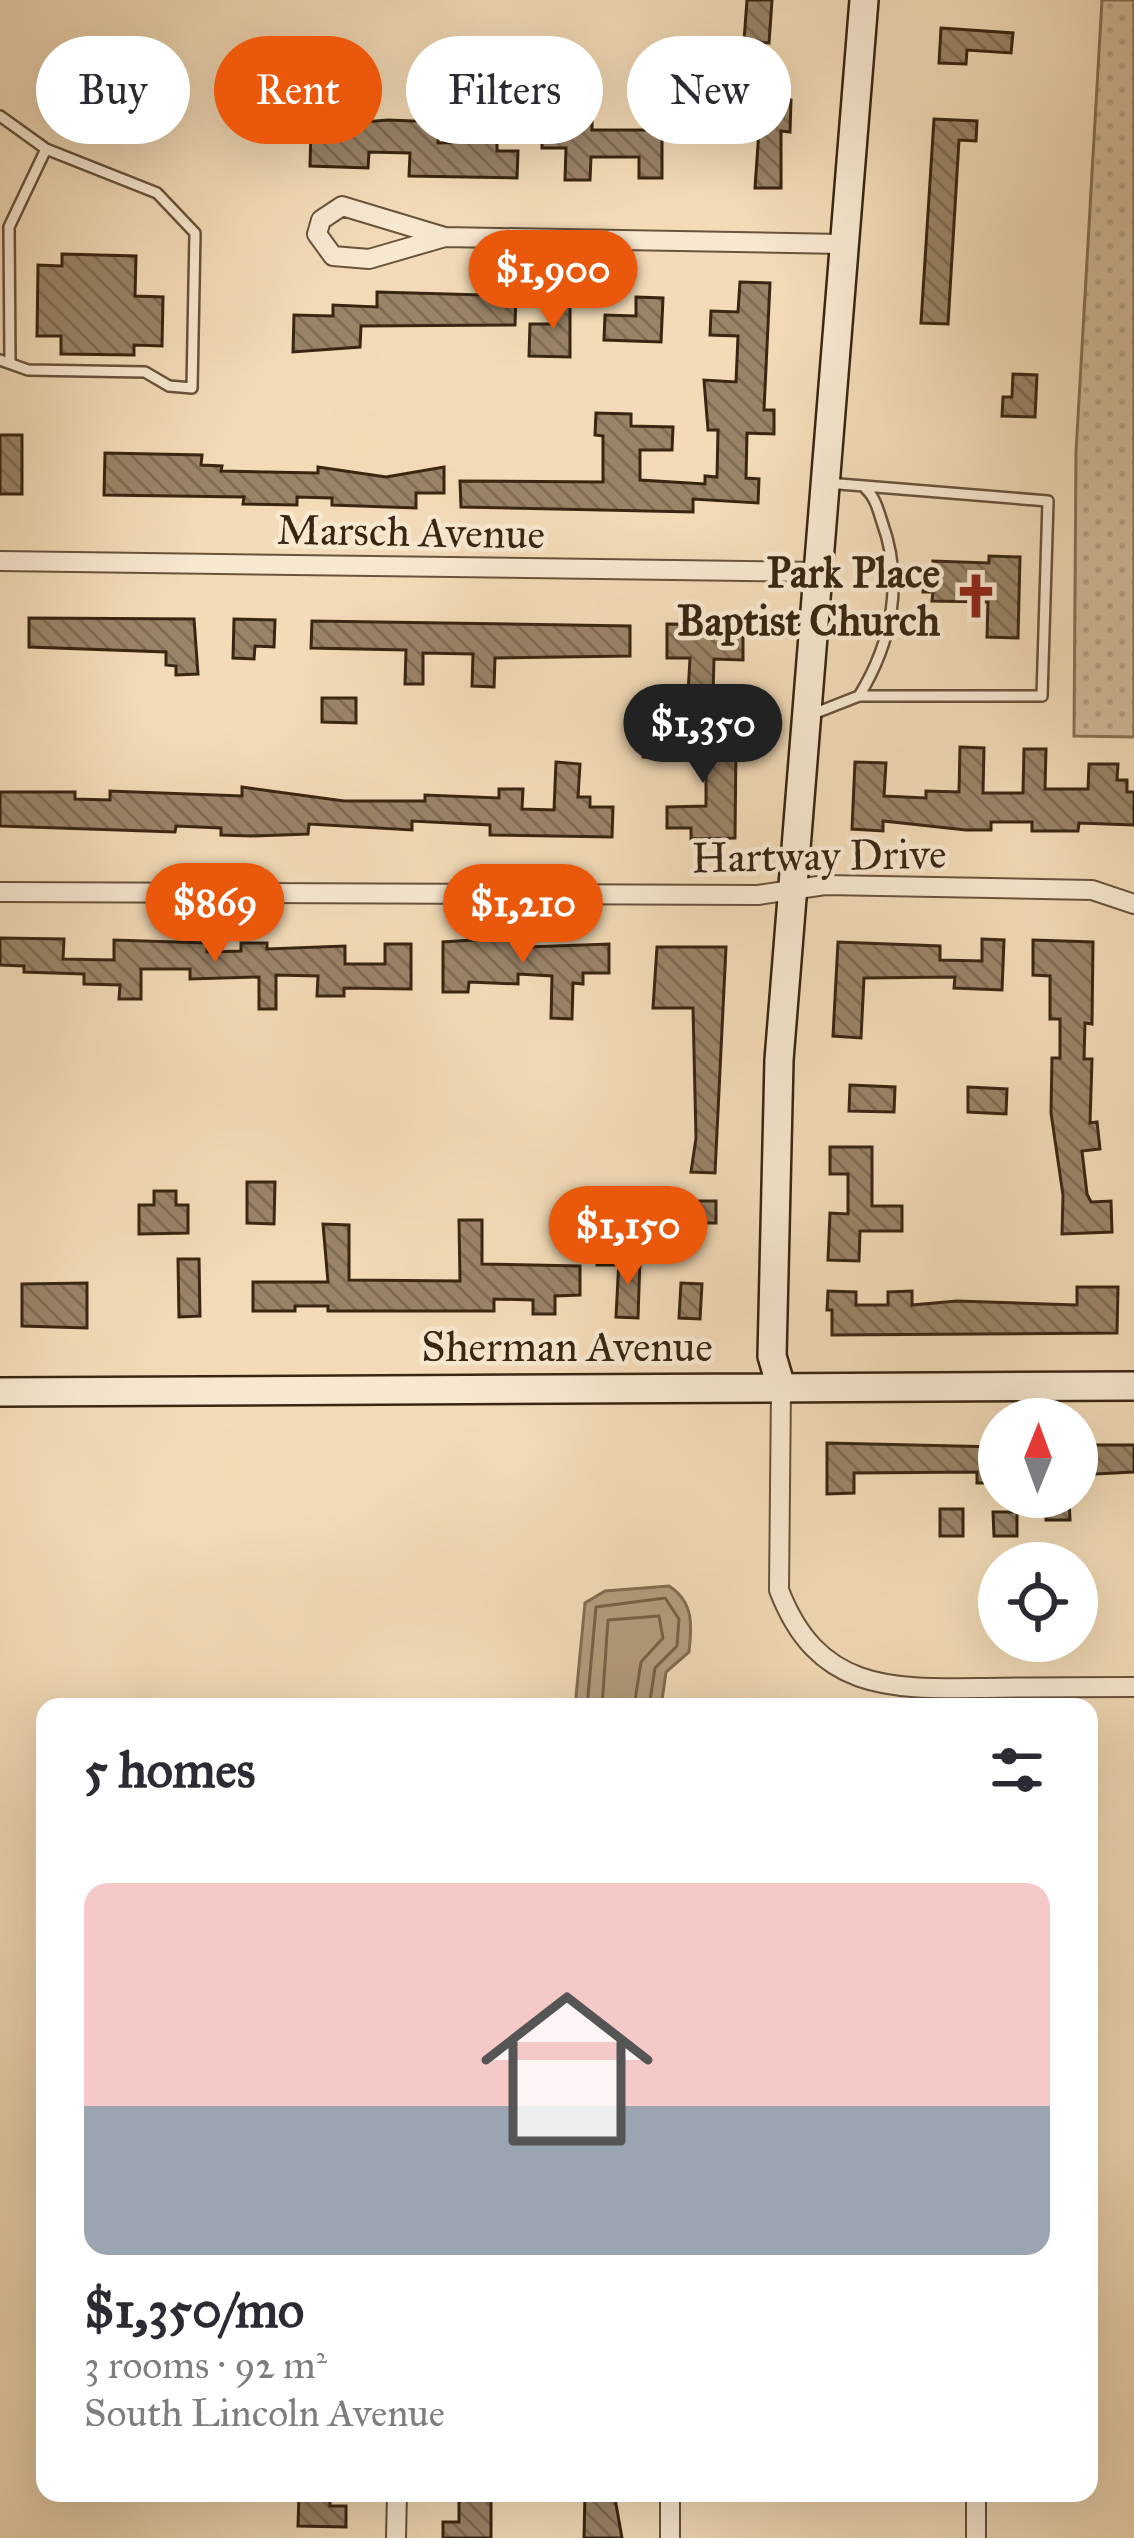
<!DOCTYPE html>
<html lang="en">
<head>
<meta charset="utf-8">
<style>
	body { margin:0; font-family:"IM FELL Great Primer",serif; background:#f2f2f3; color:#2b2b33; height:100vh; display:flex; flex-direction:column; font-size:45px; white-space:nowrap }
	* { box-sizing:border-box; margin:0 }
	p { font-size:39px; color:#7c7c81 }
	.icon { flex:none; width:66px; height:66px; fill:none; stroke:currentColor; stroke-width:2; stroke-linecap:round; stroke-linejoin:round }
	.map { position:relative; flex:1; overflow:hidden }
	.side { position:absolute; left:36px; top:1698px; width:1062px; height:804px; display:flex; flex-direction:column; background:#fff; border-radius:24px; box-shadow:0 12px 48px #0002 }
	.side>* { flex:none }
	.banner { position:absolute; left:36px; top:36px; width:1062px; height:108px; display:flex; gap:24px }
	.needle { width:78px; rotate:1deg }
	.tools { position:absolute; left:978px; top:1398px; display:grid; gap:24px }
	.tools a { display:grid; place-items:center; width:120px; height:120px; border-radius:50%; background:#fff; box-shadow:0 12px 48px #0002; font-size:60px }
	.price { position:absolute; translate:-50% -102px; padding:0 27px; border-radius:42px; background:#ea580c; color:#fff; font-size:39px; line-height:78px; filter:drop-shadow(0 3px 6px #0008) }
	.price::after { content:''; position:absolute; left:50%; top:72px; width:36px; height:27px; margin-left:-18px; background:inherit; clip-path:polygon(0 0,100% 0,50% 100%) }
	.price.selected { background:#222; color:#fff }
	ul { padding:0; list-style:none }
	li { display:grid; align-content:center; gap:24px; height:636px; padding:0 48px }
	li span { display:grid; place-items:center; height:372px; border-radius:24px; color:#555 }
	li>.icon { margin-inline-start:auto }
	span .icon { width:216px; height:216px; fill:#fffc; stroke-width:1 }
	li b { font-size:51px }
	h2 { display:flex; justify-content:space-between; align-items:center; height:144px; padding:0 48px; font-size:51px }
	.chip { padding:0 42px; border-radius:54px; background:#fff; box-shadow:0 12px 48px #0002; font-size:42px; line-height:108px }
	.chip.selected { background:#ea580c; color:#fff }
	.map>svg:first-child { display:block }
	.park { fill:url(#park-dots); stroke:#867156; stroke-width:3 }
	.water { fill:#b49d7f; stroke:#836d53; stroke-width:3 }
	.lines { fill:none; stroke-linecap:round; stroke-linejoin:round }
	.shore { stroke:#766248; stroke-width:3 }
	.building { fill:url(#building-back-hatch); stroke:#392612; stroke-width:3 }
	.lane-casing { stroke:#68533b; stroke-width:14 }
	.street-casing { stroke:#68533b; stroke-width:22 }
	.secondary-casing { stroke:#392612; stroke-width:32 }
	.lane { stroke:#f7e8d0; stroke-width:9 }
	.street { stroke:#f7e8d0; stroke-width:18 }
	.secondary { stroke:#f7e8d0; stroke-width:27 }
	.labels { text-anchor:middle; stroke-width:9; stroke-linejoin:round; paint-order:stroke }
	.street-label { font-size:42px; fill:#392612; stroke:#f7e8d0 }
	.poi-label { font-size:42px; font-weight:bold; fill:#392612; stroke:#f7e8d0; text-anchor:end }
</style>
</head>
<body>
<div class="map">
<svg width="1134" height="2538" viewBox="0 0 1134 2538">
	<defs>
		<pattern id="park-dots" width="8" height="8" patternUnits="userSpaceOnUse" patternTransform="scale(3)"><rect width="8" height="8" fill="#d3bc9b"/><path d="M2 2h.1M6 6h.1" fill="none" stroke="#b6a184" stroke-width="1.8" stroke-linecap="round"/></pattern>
		<pattern id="building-back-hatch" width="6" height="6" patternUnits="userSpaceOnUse" patternTransform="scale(3)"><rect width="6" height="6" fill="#9a8468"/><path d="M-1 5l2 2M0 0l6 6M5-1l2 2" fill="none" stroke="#7f6c54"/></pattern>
	</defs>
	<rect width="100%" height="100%" fill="#f3dbb7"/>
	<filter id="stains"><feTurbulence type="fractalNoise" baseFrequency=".00167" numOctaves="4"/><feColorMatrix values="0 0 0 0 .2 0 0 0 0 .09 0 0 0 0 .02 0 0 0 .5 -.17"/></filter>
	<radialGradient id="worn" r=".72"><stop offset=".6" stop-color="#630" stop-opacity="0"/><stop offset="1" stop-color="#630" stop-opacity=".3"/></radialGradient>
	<!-- park -->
	<path class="park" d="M1102,0H1134V737L1074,736L1076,452Z"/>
	<!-- water -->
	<path class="water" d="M669,1586C694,1602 692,1626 689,1652L666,1672L661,1707H575L585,1603L605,1591Z"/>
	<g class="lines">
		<!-- shore -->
		<path class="shore" d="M587,1707L596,1607L665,1598L679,1619L677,1646L655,1668L649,1707
			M602,1707L608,1620L659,1616L663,1638L641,1662L634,1707"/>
	</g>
	<!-- building -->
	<path class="building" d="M747,0H772L769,43L744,41Z
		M941,28L1013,33L1011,53L967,50L966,64L939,63Z
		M113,79L142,85L136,118L107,113Z
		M762,87H781V99L791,100L790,132L781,131V188H755Z
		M542,118L592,119V130H662V178H639V157H591L590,180H565L566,148H542Z
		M934,119L977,121L976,141L959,140L948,324L921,323Z
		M388,120L438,122V143L473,142V123L497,124V151H518L517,178L409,176L410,153L369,152L368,168L310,166L311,129L352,131V123Z
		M62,254L136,256L135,296L163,297L162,346L134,345V355L61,354V336H37L38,265L62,266Z
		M740,282L770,283L764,410H774V434L747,433L746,478L759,479L758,503L693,499V512L461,507L460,481L603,482V436L595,435L596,413L631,414V426L673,427L672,450H640V480L705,484V476L717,477L718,430H708L704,380L736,382L738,336L710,335L711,311L738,312Z
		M377,292L516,296L515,325L361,326L360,347L293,352L294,315L333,316V305L377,307Z
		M553,294L570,295V357L529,356L530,324H552Z
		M636,297L663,298L661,342L604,340L605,315L636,316Z
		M1013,374L1037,375L1035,417L1002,416L1003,397H1012Z
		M0,435H22V494H0Z
		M105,453L202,455L201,465L222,466L221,471L318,473V467L386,477L444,467V493H416V508L332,505V498L297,497V505L243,504L244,497L104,495Z
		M989,556L1020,557L1018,638L987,637L988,602L932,601L933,592H923L924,568H934L933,561L989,563Z
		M29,618L194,619L198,674L176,675V666L166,665V652L29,647Z
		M234,619L275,620L274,647L255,646L254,659L233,658Z
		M312,621L630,626V656L495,658L494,687L472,686L473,654L423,653V684H405L406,650L311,648Z
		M667,624L743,625V660L714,659L713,695L688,694L690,658H667Z
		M322,698H356V723L322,722Z
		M656,732L682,733L681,744H736L735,838L691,839V828H667V807L706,806V760L643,757V744H655Z
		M960,747L984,748L983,793H1023L1024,749H1046L1045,789H1088L1089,764H1118L1117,780H1127V792H1134V825L1079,823L1078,831H1032V822H991V830H966L883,821V831L852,829L855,762L886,763L884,796L926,798V791L959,792Z
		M556,762L580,764L578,797H590V807H613L612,837L490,835V825L412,821V830L309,824L308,834L251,836L221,835V828L176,826L175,832L0,826V792H75V799L110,800V791L242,796V787L344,801H425V795L499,798V789H523L522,809L554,810Z
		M0,938L64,939L63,959L114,960V940L207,943V952L241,951V943H267V949L345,946V964H385V944H411V989L344,988V996H317L318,976L276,975V1009H259V977L190,979V969H141V999H119L120,985L84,984V974L24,972V966L0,965Z
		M489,939L527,941V947L609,944V973H583V984L573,983L572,1019L551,1018L552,976L518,974V984L469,982L468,992H443V942Z
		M982,939L1004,940L1002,990L954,988L955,977L864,978L861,1038L833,1036L838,942L940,946V960L982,961Z
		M1033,940L1093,942L1092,1024L1085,1023L1084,1059H1092L1090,1123L1097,1122L1100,1149L1082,1151L1087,1194L1091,1202L1111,1201L1112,1232L1062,1234L1063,1195L1051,1113L1052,1058H1060V1019H1050V976L1033,975Z
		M657,947H726L715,1173L691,1172L696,1138L693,1008H653Z
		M850,1085L895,1087L894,1112L849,1111Z
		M968,1087L1007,1089L1006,1114L968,1112Z
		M830,1147H872V1206H902V1231H860L859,1261L828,1260L830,1213L848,1214V1174H830Z
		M247,1182H275L274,1224L247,1223Z
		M154,1191H176V1205H188V1233L139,1234V1205H154Z
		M687,1201H716V1223H687Z
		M459,1220H482V1264L580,1266V1295L555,1296V1314H533V1300L494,1299V1311H328V1306H295V1311H253V1282H328L323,1224L349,1225V1280L460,1281Z
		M598,1242L619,1243L618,1265H597Z
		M178,1259H199L200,1316L179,1317Z
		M619,1259H640L638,1318L616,1317Z
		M87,1283V1328L22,1326V1284Z
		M681,1283L702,1284L700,1319L679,1318Z
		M1077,1287H1118L1117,1333L832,1335V1310H827L828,1291L856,1292V1305H888V1292L912,1291V1305L957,1301L1077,1305Z
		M827,1443L999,1447V1483H977V1472L854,1473V1493L827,1494Z
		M1077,1445H1134V1472L1077,1475Z
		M1046,1497H1069L1070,1520H1046Z
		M940,1509H963V1536H940Z
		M993,1512H1017V1536H994Z
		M299,2493H330V2506H346V2527L298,2526Z
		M585,2493H614L622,2538H584Z
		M459,2494H491V2538H443V2522H459Z"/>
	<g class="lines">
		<!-- lane casing -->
		<g class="lane-casing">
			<path id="lane" d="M0,116L46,149L157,193L195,233L192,388L169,386L145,372L28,370L0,360
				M10,361L9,227L46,149
				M859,696C892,642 904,582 882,522C878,509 875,497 865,488
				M813,714L859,696H1042L1048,501L827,483"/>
		</g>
		<!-- street casing -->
		<g class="street-casing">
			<path id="street" d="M445,237L342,206L321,220L317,234L333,256L369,259L445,237L843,244
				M0,561L821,572
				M0,892L758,895L825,885L1092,890L1134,904
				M781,1387L779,1590C818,1692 891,1689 985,1688C1035,1687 1084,1687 1134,1687
				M396,2538L397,2493
				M670,2538V2493
				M976,2538V2493"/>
		</g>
		<!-- secondary casing -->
		<g class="secondary-casing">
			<path id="secondary" d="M781,1387L772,1356L779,1060L864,0
				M0,1392L1134,1386"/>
		</g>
		<!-- lane -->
		<use href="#lane" class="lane"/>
		<!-- street -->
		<use href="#street" class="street"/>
		<!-- secondary -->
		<use href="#secondary" class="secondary"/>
	</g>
	<!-- icons -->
	<defs>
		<g id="church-bare" transform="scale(3.6)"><path d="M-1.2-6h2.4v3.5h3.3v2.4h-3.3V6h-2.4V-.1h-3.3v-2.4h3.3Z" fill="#8f2418" stroke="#f7e8d0" stroke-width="2.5" paint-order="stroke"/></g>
	</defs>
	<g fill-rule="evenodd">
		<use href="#church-bare" x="976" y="596"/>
	</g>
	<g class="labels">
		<!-- street labels -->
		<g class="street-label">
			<text transform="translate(411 531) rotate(1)" y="15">Marsch Avenue</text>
			<text transform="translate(819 855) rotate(-1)" y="15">Hartway Drive</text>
			<text x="567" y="1361">Sherman Avenue</text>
		</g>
		<!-- poi labels -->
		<g class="poi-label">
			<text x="940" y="587">Park Place<tspan x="940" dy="48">Baptist Church</tspan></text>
		</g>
	</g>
	<rect width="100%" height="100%" filter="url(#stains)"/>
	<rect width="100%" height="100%" fill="url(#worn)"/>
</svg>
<div class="tools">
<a><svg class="needle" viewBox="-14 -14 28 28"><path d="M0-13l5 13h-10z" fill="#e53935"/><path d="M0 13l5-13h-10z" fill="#7c7c81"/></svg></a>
<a><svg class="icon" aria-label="locate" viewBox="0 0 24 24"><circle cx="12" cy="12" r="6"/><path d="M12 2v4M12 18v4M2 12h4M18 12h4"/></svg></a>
</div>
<b class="price" style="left:553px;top:332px">$1,900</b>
<b class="price selected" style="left:703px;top:786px">$1,350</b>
<b class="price" style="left:215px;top:965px">$869</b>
<b class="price" style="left:523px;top:966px">$1,210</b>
<b class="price" style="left:628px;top:1288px">$1,150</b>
<div class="banner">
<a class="chip">Buy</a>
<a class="chip selected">Rent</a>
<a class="chip">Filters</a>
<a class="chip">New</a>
</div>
<section class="side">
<h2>5 homes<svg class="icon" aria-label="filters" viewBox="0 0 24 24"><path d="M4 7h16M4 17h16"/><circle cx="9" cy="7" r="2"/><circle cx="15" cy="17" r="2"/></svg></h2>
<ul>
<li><span style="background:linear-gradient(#f6c9c9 60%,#9aa5b1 0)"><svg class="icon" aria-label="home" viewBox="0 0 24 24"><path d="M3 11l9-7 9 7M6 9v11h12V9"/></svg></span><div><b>$1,350/mo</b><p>3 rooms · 92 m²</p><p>South Lincoln Avenue</p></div></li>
</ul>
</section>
</div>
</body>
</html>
